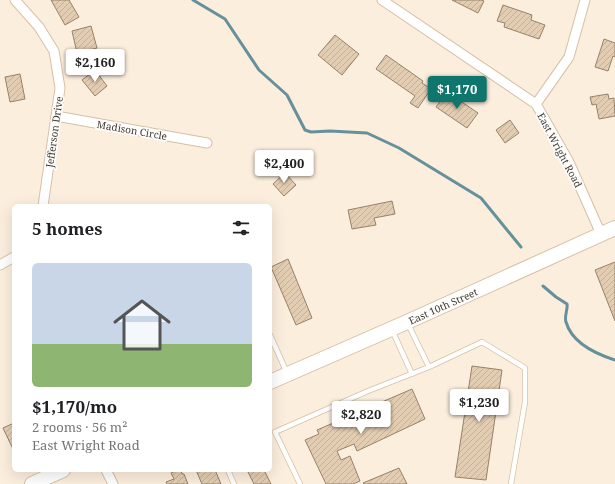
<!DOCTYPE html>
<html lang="en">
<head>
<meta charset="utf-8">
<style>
	body { margin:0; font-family:"Noto Serif",serif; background:#f2f2f2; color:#202124; height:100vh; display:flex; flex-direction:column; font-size:15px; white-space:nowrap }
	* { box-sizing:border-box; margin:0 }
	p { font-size:13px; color:#757577 }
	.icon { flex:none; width:22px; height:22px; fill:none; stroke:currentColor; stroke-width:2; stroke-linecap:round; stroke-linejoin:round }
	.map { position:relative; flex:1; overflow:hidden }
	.details { position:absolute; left:12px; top:204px; width:260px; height:268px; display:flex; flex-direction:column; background:#fff; border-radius:6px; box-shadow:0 4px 16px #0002 }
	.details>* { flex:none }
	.price { position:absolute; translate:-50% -34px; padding:0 9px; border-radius:4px; background:#fff; color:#222; font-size:13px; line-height:26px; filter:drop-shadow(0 1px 2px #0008) }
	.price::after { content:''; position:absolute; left:50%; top:24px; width:12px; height:9px; margin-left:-6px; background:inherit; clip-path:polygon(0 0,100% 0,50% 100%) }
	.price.selected { background:#0f766e; color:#fff }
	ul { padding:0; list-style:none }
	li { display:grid; align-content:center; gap:8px; height:212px; padding:0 20px }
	li span { display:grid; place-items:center; height:124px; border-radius:6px; color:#555 }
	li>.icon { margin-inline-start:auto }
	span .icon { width:72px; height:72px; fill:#fffc; stroke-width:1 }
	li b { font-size:17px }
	h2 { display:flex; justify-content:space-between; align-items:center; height:48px; padding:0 20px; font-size:17px }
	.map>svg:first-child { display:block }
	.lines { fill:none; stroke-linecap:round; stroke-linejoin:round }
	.stream { stroke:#65919c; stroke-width:3 }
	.building { fill:url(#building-hatch); stroke:#978269 }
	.lane-casing { stroke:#d6c0a5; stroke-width:6 }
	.street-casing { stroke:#d6c0a5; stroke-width:11 }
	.primary-casing { stroke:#d6c0a5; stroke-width:16 }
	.lane { stroke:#fff; stroke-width:4.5 }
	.street { stroke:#fff; stroke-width:9 }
	.primary { stroke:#fff; stroke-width:14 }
	.labels { text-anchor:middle; stroke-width:3.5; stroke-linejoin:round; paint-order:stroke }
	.street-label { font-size:10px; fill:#433a2f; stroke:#fdfdfd }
</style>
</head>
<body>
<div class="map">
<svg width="615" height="484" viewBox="0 0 615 484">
	<defs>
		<pattern id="building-hatch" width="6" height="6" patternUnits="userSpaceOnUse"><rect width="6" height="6" fill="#e3cdb2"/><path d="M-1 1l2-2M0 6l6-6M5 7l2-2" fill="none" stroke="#c4b199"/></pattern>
	</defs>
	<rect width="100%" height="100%" fill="#fceedd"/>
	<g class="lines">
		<!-- stream -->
		<path class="stream" d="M193,0L225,19L259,70L287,95L305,130L311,132L330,131L367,133L399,148L481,198L521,247
			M543,286L556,297L567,304C568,310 564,316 566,322C572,343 596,354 615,360"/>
	</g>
	<!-- building -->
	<path class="building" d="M51,0H69L79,17L65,25Z
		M452,0H481L484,1L478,13Z
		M503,5L532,15L531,20L545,25L539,39L504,27L505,23L497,21Z
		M91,26L97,48L77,53L72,31Z
		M335,35L359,54L342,75L318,55Z
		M604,39L615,43V57L613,56L608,71L595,67Z
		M386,55L423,81L422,83L431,89L418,108L410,103L415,96L376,69Z
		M95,70L107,86L95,96L82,80Z
		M20,74L25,99L10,102L5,77Z
		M447,92L478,113L467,128L436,107Z
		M608,94L609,99L614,98L615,116L599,119L596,104L592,105L590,97Z
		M510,120L519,133L505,143L496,130Z
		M285,173L296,185L284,196L273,184Z
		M392,201L395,214L374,218L376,225L352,229L348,210Z
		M288,259L312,318L296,325L271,267Z
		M615,262V321L595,270Z
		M472,366L502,370L486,480L455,477Z
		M412,389L425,419L357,451L354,444L337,451L341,460L350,456L360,481L353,484H326L305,440L319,434L317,430Z
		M14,423V451L3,428Z
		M399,468L407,484H364L363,483Z
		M177,470H181L182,474H184L188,484H167L166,482L174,479L171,473Z
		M196,470H215L221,484H202Z
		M247,470H264L271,484H254Z"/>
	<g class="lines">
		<!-- lane casing -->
		<g class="lane-casing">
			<path id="lane" d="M408,324L429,367L482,342L525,368V402L511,484
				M392,330L412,374
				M270,335L287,373
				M228,470L234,484
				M300,484L275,432L368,391L429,367"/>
		</g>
		<!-- street casing -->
		<g class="street-casing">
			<path id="street" d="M15,0L39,27L54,51L60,88L43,206
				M382,0L536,104L569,162L601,234
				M536,104L569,57L585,0
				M56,116L207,143
				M0,265L14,257
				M106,470L113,484"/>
		</g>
		<!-- primary casing -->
		<g class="primary-casing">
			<path id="primary" d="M270,382L407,322L615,228
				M32,484L63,470"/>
		</g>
		<!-- lane -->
		<use href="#lane" class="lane"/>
		<!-- street -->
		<use href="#street" class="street"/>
		<!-- primary -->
		<use href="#primary" class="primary"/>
	</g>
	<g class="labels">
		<!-- street labels -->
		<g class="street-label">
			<text transform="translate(132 130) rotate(10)" y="4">Madison Circle</text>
			<text transform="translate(54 132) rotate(-82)" y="4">Jefferson Drive</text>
			<text transform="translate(560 150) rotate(62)" y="4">East Wright Road</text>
			<text transform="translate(443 306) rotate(-24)" y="4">East 10th Street</text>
		</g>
	</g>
</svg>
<b class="price" style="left:95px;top:83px">$2,160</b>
<b class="price selected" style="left:457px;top:110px">$1,170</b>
<b class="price" style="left:284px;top:184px">$2,400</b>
<b class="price" style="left:479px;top:423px">$1,230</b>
<b class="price" style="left:361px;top:435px">$2,820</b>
<section class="details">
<h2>5 homes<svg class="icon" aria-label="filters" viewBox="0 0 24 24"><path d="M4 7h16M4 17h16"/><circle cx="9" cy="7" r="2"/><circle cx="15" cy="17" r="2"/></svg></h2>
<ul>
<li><span style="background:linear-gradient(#c9d6e8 65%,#8fb573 0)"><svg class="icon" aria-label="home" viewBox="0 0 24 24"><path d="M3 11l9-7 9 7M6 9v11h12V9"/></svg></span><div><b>$1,170/mo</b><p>2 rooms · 56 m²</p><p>East Wright Road</p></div></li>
</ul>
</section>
</div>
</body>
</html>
